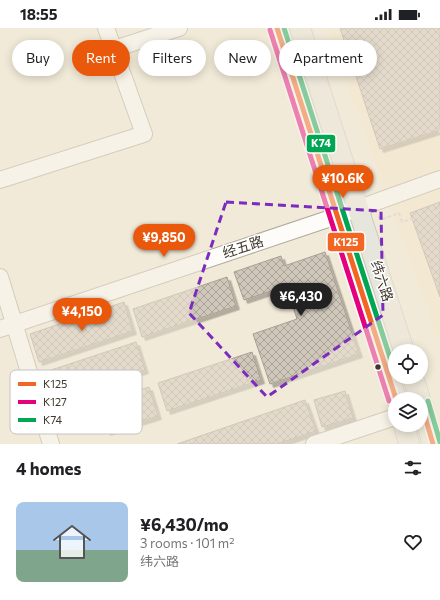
<!DOCTYPE html>
<html lang="en">
<head>
<meta charset="utf-8">
<style>
	body { margin:0; font-family:Commissioner,"Noto Sans SC",sans-serif; background:#f6f6f6; color:#202124; height:100vh; display:flex; flex-direction:column; font-size:15px; white-space:nowrap }
	* { box-sizing:border-box; margin:0 }
	p { font-size:13px; color:#757577 }
	.icon { flex:none; width:22px; height:22px; fill:none; stroke:currentColor; stroke-width:2; stroke-linecap:round; stroke-linejoin:round }
	.map { position:relative; height:416px; overflow:hidden }
	.drawer { display:flex; flex-direction:column; background:#fff; flex:1 }
	.drawer>* { flex:none }
	.banner { position:absolute; left:12px; top:12px; width:416px; height:36px; display:flex; gap:8px }
	.fabs { position:absolute; left:388px; top:316px; display:grid; gap:8px }
	.fabs a { display:grid; place-items:center; width:40px; height:40px; border-radius:50%; background:#fff; box-shadow:0 2px 10px #0003; font-size:20px }
	.price { position:absolute; translate:-50% -34px; padding:0 9px; border-radius:14px; background:#ea580c; color:#fff; font-size:13px; line-height:26px; filter:drop-shadow(0 1px 2px #0008) }
	.price::after { content:''; position:absolute; left:50%; top:24px; width:12px; height:9px; margin-left:-6px; background:inherit; clip-path:polygon(0 0,100% 0,50% 100%) }
	.price.current { background:#222; color:#fff }
	ul { padding:0; list-style:none }
	li { display:flex; align-items:center; gap:12px; height:100px; padding:0 16px }
	li span { display:grid; place-items:center; flex:none; width:112px; height:80px; border-radius:8px; color:#555 }
	li>.icon { margin-inline-start:auto }
	span .icon { width:48px; height:48px; fill:#fffc; stroke-width:1 }
	li b { font-size:17px }
	h2 { display:flex; justify-content:space-between; align-items:center; height:48px; padding:0 16px; font-size:17px }
	.pill { padding:0 14px; border-radius:18px; background:#fff; box-shadow:0 2px 10px #0003; font-size:14px; line-height:36px }
	.pill.current { background:#ea580c; color:#fff }
	.status { display:flex; justify-content:space-between; align-items:center; height:28px; padding:0 20px; background:#fff; direction:ltr }
	.status svg { height:11px; fill:currentColor }
	.map>svg:first-child { display:block }
	.built { fill:#f4e6c9 }
	.building { fill:url(#building-cross-hatch); stroke:#a79f93; filter:url(#shadow) }
	.lines { fill:none; stroke-linecap:round; stroke-linejoin:round }
	.minor-casing { stroke:#afa99b; stroke-width:18 }
	.major-casing { stroke:#ccc9bf; stroke-width:22 }
	.path { stroke:#d1cec7; stroke-width:2; stroke-dasharray:4 2; stroke-linecap:butt }
	.minor { stroke:#fdfcf9; stroke-width:16 }
	.major { stroke:#e6e6dc; stroke-width:20 }
	.bus-1-casing { stroke:#fff; stroke-width:8 }
	.bus-2-casing { stroke:#fff; stroke-width:8 }
	.bus-3-casing { stroke:#fff; stroke-width:8 }
	.bus-1 { stroke:#f26522; stroke-width:5 }
	.bus-2 { stroke:#e5007d; stroke-width:5 }
	.bus-3 { stroke:#00a651; stroke-width:5 }
	.marked { fill:none; stroke:#7b2cbf; stroke-width:3; stroke-dasharray:8 5; stroke-linejoin:round }
	.bus-dot { fill:#3f392d; stroke:#fff; stroke-width:1.5 }
	.labels { text-anchor:middle; stroke-width:3; stroke-linejoin:round; paint-order:stroke }
	.street-label { font-size:14px; fill:#3f392d; stroke:#fff }
	.key { fill:#fff; stroke:#c5c4c0; stroke-width:1 }
	.key-label { font-size:11px; fill:#3f392d }
	.line-badge { stroke:#fff; stroke-width:1.5 }
	.badge-label { font-size:11px; text-anchor:middle; font-weight:bold; fill:#fff }
</style>
</head>
<body>
<div class="status"><b>18:55</b><svg viewBox="0 0 49 12"><path d="M0 12V9h3v3zM5 12V6h3v6zM10 12V3h3v9zM15 12V0h3v12zM26 1h20v11H26zM47 4h2v5h-2z"/></svg></div>
<div class="map">
<svg width="440" height="416" viewBox="0 0 440 416">
	<defs>
		<pattern id="building-cross-hatch" width="8" height="8" patternUnits="userSpaceOnUse"><rect width="8" height="8" fill="#d0c7bb"/><path d="M0 0l8 8M0 8l8-8" fill="none" stroke="#aaa398"/></pattern>
		<filter id="shadow"><feDropShadow dx="3.5" dy="3.5" stdDeviation="0" flood-color="#0004"/></filter>
	</defs>
	<rect width="100%" height="100%" fill="#f2ead8"/>
	<!-- built -->
	<path class="built" d="M327,0H440V308L437,309Z"/>
	<!-- building -->
	<path class="building" d="M340,0H440V102L380,121Z
		M440,174V269L410,185Z
		M325,224L359,326L270,356L253,306L297,291L286,258L244,272L234,244L281,228L284,238Z
		M227,249L236,278L142,309L133,281Z
		M124,274L133,303L39,334L30,306Z
		M136,314L145,342L51,374L42,345Z
		M252,324L261,352L167,383L158,355Z
		M149,359L158,388L107,404L98,375Z
		M345,363L353,390L322,399L314,372Z
		M305,372L316,403L277,416H177Z"/>
	<g class="lines">
		<!-- minor casing -->
		<g class="minor-casing">
			<path id="minor" d="M114,21L179,0
				M0,152L144,106L106,0
				M0,249L51,416
				M0,301L337,188L440,151
				M314,416L395,389"/>
		</g>
		<!-- major casing -->
		<g class="major-casing">
			<path id="major" d="M277,0L396,371
				M300,0L404,323
				M413,349L420,371
				M421,375L433,416
				M404,397L409,416"/>
		</g>
		<!-- path -->
		<path class="path" d="M439,102L440,105
			M379,188L380,192L399,185L402,194L440,182"/>
		<!-- minor -->
		<use href="#minor" class="minor"/>
		<!-- major -->
		<use href="#major" class="major"/>
		<!-- bus-1 casing -->
		<g class="bus-1-casing">
			<path id="bus-1" d="M277,0L396,371
				M421,375L433,416"/>
		</g>
		<!-- bus-2 casing -->
		<g class="bus-2-casing">
			<path id="bus-2" d="M270,2L389,373"/>
		</g>
		<!-- bus-3 casing -->
		<g class="bus-3-casing">
			<path id="bus-3" d="M284,0L395,345
				M428,373L440,414"/>
		</g>
		<!-- bus-1 -->
		<use href="#bus-1" class="bus-1"/>
		<!-- bus-2 -->
		<use href="#bus-2" class="bus-2"/>
		<!-- bus-3 -->
		<use href="#bus-3" class="bus-3"/>
	</g>
	<!-- marked area -->
	<path d="M0 0H440V416H0ZM226,174L381,183L383,287L267,369L189,285Z" fill="#f2ead8" fill-opacity=".55" fill-rule="evenodd"/>
	<path class="marked" d="M226,174L381,183L383,287L267,369L189,285Z"/>
	<!-- markers -->
	<circle class="bus-dot" cx="378" cy="339" r="3.5"/>
	<g class="labels">
		<!-- street labels -->
		<g class="street-label">
			<text transform="translate(243 219) rotate(-18)" y="5">经五路</text>
			<text transform="translate(382 253) rotate(72)" y="5">纬六路</text>
		</g>
	</g>
	<!-- legend -->
	<rect x="10" y="342" width="132" height="64" rx="6" class="key"/>
	<rect x="18" y="354" width="18" height="4" fill="#f26522"/>
	<rect x="18" y="372" width="18" height="4" fill="#e5007d"/>
	<rect x="18" y="390" width="18" height="4" fill="#00a651"/>
	<g class="key-label">
		<text x="43" y="360">K125</text>
		<text x="43" y="378">K127</text>
		<text x="43" y="396">K74</text>
	</g>
	<g class="line-badge">
		<rect x="306" y="106" width="30" height="19" rx="4" fill="#00a651"/>
		<rect x="327" y="204" width="38" height="20" rx="4" fill="#f26522"/>
	</g>
	<g class="badge-label">
		<text x="321" y="119">K74</text>
		<text x="346" y="218">K125</text>
	</g>
</svg>
<div class="fabs">
<a><svg class="icon" aria-label="locate" viewBox="0 0 24 24"><circle cx="12" cy="12" r="6"/><path d="M12 2v4M12 18v4M2 12h4M18 12h4"/></svg></a>
<a><svg class="icon" aria-label="layers" viewBox="0 0 24 24"><path d="M12 4l9 5-9 5-9-5zM3 14l9 5 9-5"/></svg></a>
</div>
<b class="price" style="left:343px;top:171px">¥10.6K</b>
<b class="price" style="left:164px;top:230px">¥9,850</b>
<b class="price current" style="left:301px;top:289px">¥6,430</b>
<b class="price" style="left:82px;top:304px">¥4,150</b>
<div class="banner">
<a class="pill">Buy</a>
<a class="pill current">Rent</a>
<a class="pill">Filters</a>
<a class="pill">New</a>
<a class="pill">Apartment</a>
</div>
</div>
<section class="drawer">
<h2>4 homes<svg class="icon" aria-label="filters" viewBox="0 0 24 24"><path d="M4 7h16M4 17h16"/><circle cx="9" cy="7" r="2"/><circle cx="15" cy="17" r="2"/></svg></h2>
<ul>
<li><span style="background:linear-gradient(#a9c7e8 60%,#7fa58c 0)"><svg class="icon" aria-label="home" viewBox="0 0 24 24"><path d="M3 11l9-7 9 7M6 9v11h12V9"/></svg></span><div><b>¥6,430/mo</b><p>3 rooms · 101 m²</p><p>纬六路</p></div><svg class="icon" aria-label="heart" viewBox="0 0 24 24"><path d="M12 20l-8-8c-3-5 5-10 8-4 3-6 11-1 8 4z"/></svg></li>
</ul>
</section>
</body>
</html>
